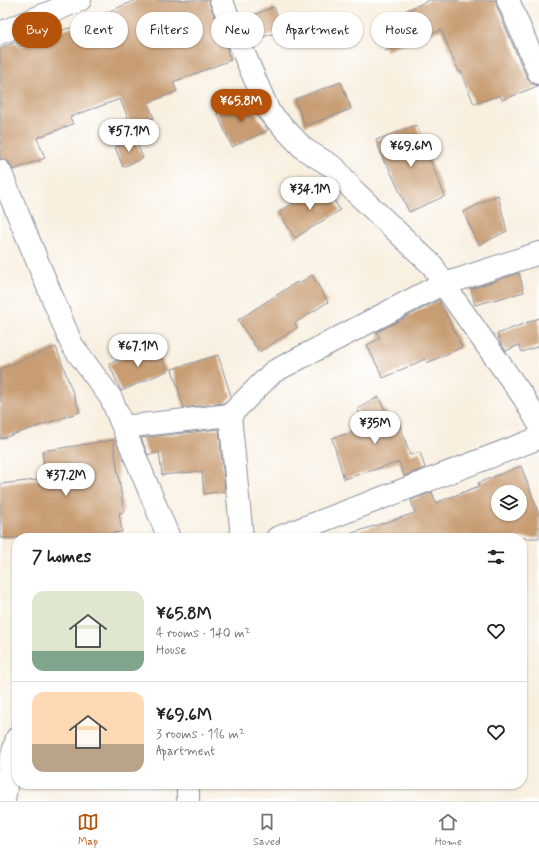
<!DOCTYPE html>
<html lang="en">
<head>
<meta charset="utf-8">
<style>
	body { margin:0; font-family:Mynerve,sans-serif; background:#f2f2f2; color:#222; height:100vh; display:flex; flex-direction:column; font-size:15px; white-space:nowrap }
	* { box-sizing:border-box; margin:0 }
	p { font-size:13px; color:#767676 }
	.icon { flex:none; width:22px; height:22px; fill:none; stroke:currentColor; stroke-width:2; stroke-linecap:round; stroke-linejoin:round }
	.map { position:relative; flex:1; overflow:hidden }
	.side { position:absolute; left:12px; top:533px; width:515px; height:256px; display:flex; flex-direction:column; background:#fff; border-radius:16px; box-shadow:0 1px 3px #0004 }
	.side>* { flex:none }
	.guide { position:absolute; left:12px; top:12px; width:515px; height:36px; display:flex; gap:8px }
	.fabs { position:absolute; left:491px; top:485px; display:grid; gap:8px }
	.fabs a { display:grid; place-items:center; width:36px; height:36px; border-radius:50%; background:#fff; box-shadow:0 1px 3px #0004; font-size:20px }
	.price { position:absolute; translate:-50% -34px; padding:0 9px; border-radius:14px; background:#fff; color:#222; font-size:13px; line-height:26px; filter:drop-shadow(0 1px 2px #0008) }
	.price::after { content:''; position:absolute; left:50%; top:24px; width:12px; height:9px; margin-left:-6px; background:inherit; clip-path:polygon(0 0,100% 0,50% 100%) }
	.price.on { background:#b45309; color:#fff }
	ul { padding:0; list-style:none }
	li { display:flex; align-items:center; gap:12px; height:100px; padding:0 20px }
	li+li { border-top:1px solid #e0e0e0 }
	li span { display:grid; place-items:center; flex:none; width:112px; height:80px; border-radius:12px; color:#555 }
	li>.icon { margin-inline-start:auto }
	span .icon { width:48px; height:48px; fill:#fffc; stroke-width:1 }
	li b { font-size:17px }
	h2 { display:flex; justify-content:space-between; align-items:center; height:48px; padding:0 20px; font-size:17px }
	.pill { padding:0 14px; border-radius:18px; background:#fff; box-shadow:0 1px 3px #0004; font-size:14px; line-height:36px }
	.pill.on { background:#b45309; color:#fff }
	.tabs { display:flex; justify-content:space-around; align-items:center; height:56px; border-top:1px solid #e0e0e0; background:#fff; font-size:11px; color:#767676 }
	.tabs a { display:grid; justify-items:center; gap:2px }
	.tabs .on { color:#b45309 }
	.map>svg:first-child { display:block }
	.building { fill:#c89d73; fill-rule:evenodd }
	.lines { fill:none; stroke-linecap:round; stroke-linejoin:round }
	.street-casing { stroke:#8a8f9e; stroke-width:24 }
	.street { stroke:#fff; stroke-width:22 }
</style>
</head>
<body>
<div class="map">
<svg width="539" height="801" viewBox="0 0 539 801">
	<rect width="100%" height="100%" fill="#fff"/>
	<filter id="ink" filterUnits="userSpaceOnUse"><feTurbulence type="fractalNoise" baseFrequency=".025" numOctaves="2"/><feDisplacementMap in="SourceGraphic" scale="8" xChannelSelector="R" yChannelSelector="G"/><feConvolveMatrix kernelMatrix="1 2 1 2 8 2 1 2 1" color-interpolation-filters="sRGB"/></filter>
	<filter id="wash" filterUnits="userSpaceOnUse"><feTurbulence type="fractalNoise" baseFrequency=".012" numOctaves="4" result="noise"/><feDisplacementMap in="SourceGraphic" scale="16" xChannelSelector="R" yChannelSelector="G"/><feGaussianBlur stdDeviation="0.9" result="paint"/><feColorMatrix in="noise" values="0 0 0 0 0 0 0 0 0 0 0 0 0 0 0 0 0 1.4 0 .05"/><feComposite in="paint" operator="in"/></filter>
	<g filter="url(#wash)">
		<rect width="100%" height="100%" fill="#f8efdf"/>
		<g id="blocks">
			<!-- building -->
			<path class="building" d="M136,0H209L210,5L229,50H227L231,60L173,82L177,91L148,103L154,118L132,127L120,99L70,117L73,124L37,138L45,158L13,170L8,161L0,159V48L16,42L19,47L68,28V29Z
				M430,0H496V5L527,78L531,83L538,86L502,100L500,95L474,104L461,71L459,72L441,30L386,51L375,24Z
				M274,7L283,30L252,41L243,19Z
				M341,82L351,109L305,126L295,99Z
				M250,99L258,117L268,130L232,147L217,113Z
				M416,125L445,196L409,212L387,164H385L376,140Z
				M135,139L143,158L123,167L115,147Z
				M324,184L340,210L295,238L279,212Z
				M498,195L507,231L479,245L463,212Z
				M519,273L524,292L475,305L471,289Z
				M312,275L328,302L295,323L297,328L259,352L238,320L297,282L298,284Z
				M439,300L462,347L427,363L425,359L383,378L367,345L380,338L377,332Z
				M539,318V346L522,352L519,345L506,351L502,345L497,334Z
				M155,345L167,371L121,391L109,364Z
				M56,347L80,412L0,439V369Z
				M218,355L231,396L224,403L184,408L172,369Z
				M378,397L393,424L399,422L410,455L420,452L425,468L404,476L399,462L344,479L332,438L353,432L352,428L367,424L357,409Z
				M219,429L225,491L204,494L202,471L162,475L159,452L148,455L141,438Z
				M113,440L124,512L119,513L122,532L112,533L113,538H0V484L46,479L42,451Z
				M521,466L539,514V538H350L349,534L415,513L411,500L432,492L436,503L479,486L478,483ZM498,492H520V514H498Z"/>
		</g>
	</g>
	<g filter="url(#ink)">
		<use href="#blocks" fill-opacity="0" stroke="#8a8f9e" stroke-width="1"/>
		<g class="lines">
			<!-- street casing -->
			<g class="street-casing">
				<path id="street" d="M221,0L269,112L304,149L335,168L352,189L433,266L444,285L524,398L539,424
					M508,0L539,73
					M0,33L80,0
					M0,171L72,345L111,398L169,538
					M230,415L242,538
					M123,427L230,415L273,372L436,287L539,253
					M277,538L539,438
					M188,784V801
					M4,801L9,766L17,738"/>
			</g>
			<!-- street -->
			<use href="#street" class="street"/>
		</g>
	</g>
</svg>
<div class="fabs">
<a><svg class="icon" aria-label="layers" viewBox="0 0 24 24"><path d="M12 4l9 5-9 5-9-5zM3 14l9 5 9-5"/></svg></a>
</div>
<b class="price on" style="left:241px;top:123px">¥65.8M</b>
<b class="price" style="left:129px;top:153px">¥57.1M</b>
<b class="price" style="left:411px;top:168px">¥69.6M</b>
<b class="price" style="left:310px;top:211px">¥34.1M</b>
<b class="price" style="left:138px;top:368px">¥67.1M</b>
<b class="price" style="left:375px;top:445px">¥35M</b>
<b class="price" style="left:66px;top:497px">¥37.2M</b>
<div class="guide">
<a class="pill on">Buy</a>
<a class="pill">Rent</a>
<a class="pill">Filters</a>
<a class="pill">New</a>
<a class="pill">Apartment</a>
<a class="pill">House</a>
</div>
<section class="side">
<h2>7 homes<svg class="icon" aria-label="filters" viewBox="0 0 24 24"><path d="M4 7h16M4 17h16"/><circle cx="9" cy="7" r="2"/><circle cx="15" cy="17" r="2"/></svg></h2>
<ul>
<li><span style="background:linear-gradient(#dfe7d0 75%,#7fa58c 0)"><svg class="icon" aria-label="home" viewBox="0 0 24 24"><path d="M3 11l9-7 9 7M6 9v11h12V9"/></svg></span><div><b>¥65.8M</b><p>4 rooms · 140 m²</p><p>House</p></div><svg class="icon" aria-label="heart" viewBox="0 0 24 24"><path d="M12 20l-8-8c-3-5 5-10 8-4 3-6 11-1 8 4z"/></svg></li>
<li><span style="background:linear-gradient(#ffd9b3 65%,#b9a48a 0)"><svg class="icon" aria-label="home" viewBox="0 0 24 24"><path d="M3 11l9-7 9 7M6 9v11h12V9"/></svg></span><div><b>¥69.6M</b><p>3 rooms · 116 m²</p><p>Apartment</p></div><svg class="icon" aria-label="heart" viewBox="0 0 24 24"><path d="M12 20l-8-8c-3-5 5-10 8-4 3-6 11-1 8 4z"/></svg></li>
</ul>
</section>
</div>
<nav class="tabs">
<a class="on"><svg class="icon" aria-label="map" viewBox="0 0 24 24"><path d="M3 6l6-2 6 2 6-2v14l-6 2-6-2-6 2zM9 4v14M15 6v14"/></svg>Map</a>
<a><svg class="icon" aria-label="saved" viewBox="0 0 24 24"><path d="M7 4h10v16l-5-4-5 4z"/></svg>Saved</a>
<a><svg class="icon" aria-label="home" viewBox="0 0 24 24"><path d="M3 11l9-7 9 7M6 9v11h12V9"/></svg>Home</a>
</nav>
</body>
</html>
